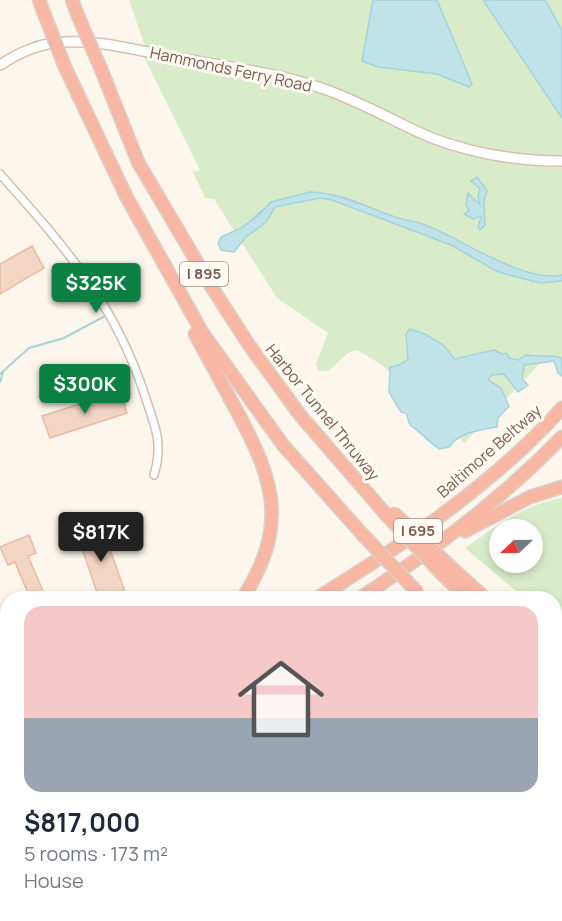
<!DOCTYPE html>
<html lang="en">
<head>
<meta charset="utf-8">
<style>
	body { margin:0; font-family:Manrope,sans-serif; background:#f2f2f3; color:#1f2937; height:100vh; display:flex; flex-direction:column; font-size:22px; white-space:nowrap }
	* { box-sizing:border-box; margin:0 }
	p { font-size:20px; color:#747a83 }
	.icon { flex:none; width:33px; height:33px; fill:none; stroke:currentColor; stroke-width:2; stroke-linecap:round; stroke-linejoin:round }
	.map { position:relative; flex:1; overflow:hidden }
	.sheet { position:absolute; left:0px; top:591px; width:562px; height:330px; display:flex; flex-direction:column; background:#fff; border-radius:24px 24px 0 0; box-shadow:0 3px 9px #0003 }
	.sheet>* { flex:none }
	.needle { width:39px; rotate:248deg }
	.buttons { position:absolute; left:489px; top:519px; display:grid; gap:12px }
	.buttons a { display:grid; place-items:center; width:54px; height:54px; border-radius:50%; background:#fff; box-shadow:0 3px 9px #0003; font-size:30px }
	.price { position:absolute; translate:-50% -51px; padding:0 14px; border-radius:6px; background:#0b8043; color:#fff; font-size:20px; line-height:39px; filter:drop-shadow(0 2px 3px #0008) }
	.price::after { content:''; position:absolute; left:50%; top:36px; width:18px; height:14px; margin-left:-9px; background:inherit; clip-path:polygon(0 0,100% 0,50% 100%) }
	.price.selected { background:#222; color:#fff }
	ul { padding:0; list-style:none }
	li { display:grid; align-content:center; gap:12px; height:318px; padding:0 24px }
	li span { display:grid; place-items:center; height:186px; border-radius:18px; color:#555 }
	li>.icon { margin-inline-start:auto }
	span .icon { width:108px; height:108px; fill:#fffc; stroke-width:1 }
	li b { font-size:26px }
	.map>svg:first-child { display:block }
	.green { fill:#d8ecc9; fill-rule:evenodd }
	.water { fill:#bfe3e8; stroke:#a5d3da; stroke-width:1.5 }
	.lines { fill:none; stroke-linecap:round; stroke-linejoin:round }
	.stream { stroke:#a5d3da; stroke-width:2 }
	.building { fill:#f3d5c3; stroke:#e6bba3; stroke-width:1.5 }
	.street-casing { stroke:#d1beb0; stroke-width:10 }
	.secondary-casing { stroke:#d6c0b0; stroke-width:12 }
	.highway-casing { stroke:#dad1cd; stroke-width:15 }
	.street { stroke:#fff; stroke-width:7 }
	.secondary { stroke:#fff; stroke-width:9 }
	.highway { stroke:#f7b7a3; stroke-width:12 }
	.secondary-bridge-casing { stroke:#d6c0b0; stroke-width:12; stroke-linecap:butt }
	.highway-bridge-casing { stroke:#dad1cd; stroke-width:15; stroke-linecap:butt }
	.secondary-bridge { stroke:#fff; stroke-width:9 }
	.highway-bridge { stroke:#f7b7a3; stroke-width:12 }
	.labels { text-anchor:middle; stroke-width:6; stroke-linejoin:round; paint-order:stroke }
	.shield { fill:#fffaf3; stroke:#a28b7f; stroke-width:1.5 }
	.shield-label { font-size:15px; font-weight:bold; fill:#7a5c4d }
	.street-label { font-size:16px; fill:#7a5c4d; stroke:#fffaf3 }
</style>
</head>
<body>
<div class="map">
<svg width="562" height="921" viewBox="0 0 562 921">
	<rect width="100%" height="100%" fill="#fdf6ec"/>
	<!-- green -->
	<path class="green" d="M129,0H562V358L548,355L464,443L382,365L357,350L348,353L328,371H318L316,364L328,333L277,298L214,199L205,198L193,172L200,170L144,57L145,46Z
		M562,498V618L555,617V598H524L465,548C499,525 520,506 562,498ZM500,530H532V562H500Z"/>
	<!-- water -->
	<path class="water" d="M373,0H437L472,84L469,87L437,74L378,67L362,61Z
		M483,0H545L562,30V118Z
		M477,177L487,191L484,201L485,225L480,230L478,227L481,216L473,219L464,214L469,211L466,205L468,193L480,205L478,196L480,189L471,181Z
		M310,192C343,193 368,208 398,218C407,221 416,221 425,225C461,238 522,283 562,275V281L540,283L498,272L451,245L332,200L321,198L275,207L266,222L246,237L234,252L221,250L218,243L221,237L241,228L256,217L271,202Z
		M410,329L425,334L443,345L455,359L494,350L502,354L507,353L509,358L518,360L525,355C538,357 549,354 562,358V376L558,373L554,361L524,365L522,379L528,385L518,392L504,374L492,375L488,380L501,388L509,406L498,418L497,427C481,430 459,432 449,447L440,449C427,442 422,432 410,425L406,413L401,412L389,392L390,367L399,365L408,359L406,334Z"/>
	<g class="lines">
		<!-- stream -->
		<path class="stream" d="M341,197L358,203
			M252,220L263,210
			M0,374L29,348L64,338L105,316
			M0,382L3,373"/>
	</g>
	<!-- building -->
	<path class="building" d="M32,246L44,268L0,294V264Z
		M120,391L127,413L50,438L42,416Z
		M101,523L127,598H99L76,531Z
		M29,535L36,553L28,556L46,598H26L24,593L27,591L15,562L8,565L0,547Z
		M555,898L562,903V921H373L378,914H555Z"/>
	<g class="lines">
		<!-- street casing -->
		<g class="street-casing">
			<path id="street" d="M0,174C65,247 116,304 146,399C156,428 163,445 154,475
				M0,883L8,881
				M49,914L53,921"/>
		</g>
		<!-- secondary casing -->
		<g class="secondary-casing">
			<path id="secondary" d="M0,65C17,54 35,45 55,43C93,38 135,50 172,57C223,66 275,72 324,89C362,102 396,123 432,138C474,154 518,161 562,161
				M111,914L118,921
				M133,914L140,921"/>
		</g>
		<!-- highway casing -->
		<g class="highway-casing">
			<path id="highway" d="M39,0L45,16
				M72,0L78,16
				M65,67L126,196L202,332L283,445L363,535
				M101,69L138,162L211,286L249,345L300,415L389,518
				M195,334C210,361 224,388 239,415C276,484 287,528 243,598
				M465,531L530,497L562,487
				M453,569L485,598
				M444,576L467,598
				M317,598C404,544 493,485 562,408
				M360,598C433,550 501,500 562,437
				M555,646H562
				M555,680L562,686
				M555,721L562,726
				M140,921L148,914
				M156,921L164,914"/>
		</g>
		<!-- street -->
		<use href="#street" class="street"/>
		<!-- secondary -->
		<use href="#secondary" class="secondary"/>
		<!-- highway -->
		<use href="#highway" class="highway"/>
		<!-- secondary-bridge casing -->
		<g class="secondary-bridge-casing">
			<path id="secondary-bridge" d="M0,773L8,781
				M0,796L8,804"/>
		</g>
		<!-- highway-bridge casing -->
		<g class="highway-bridge-casing">
			<path id="highway-bridge" d="M45,16L65,67
				M78,16L101,69
				M394,513L453,569
				M391,520L444,576
				M363,535L418,593"/>
		</g>
		<!-- secondary-bridge -->
		<use href="#secondary-bridge" class="secondary-bridge"/>
		<!-- highway-bridge -->
		<use href="#highway-bridge" class="highway-bridge"/>
	</g>
	<g class="labels">
		<!-- shield labels -->
		<g class="shield">
			<rect x="180" y="262" width="48" height="24" rx="4.5"/>
			<rect x="394" y="519" width="48" height="24" rx="4.5"/>
		</g>
		<g class="shield-label">
			<text x="204" y="279">I 895</text>
			<text x="418" y="536">I 695</text>
		</g>
		<!-- street labels -->
		<g class="street-label">
			<text transform="translate(231 69) rotate(12)" y="6">Hammonds Ferry Road</text>
			<text transform="translate(323 412) rotate(51)" y="6">Harbor Tunnel Thruway</text>
			<text transform="translate(489 451) rotate(-41)" y="6">Baltimore Beltway</text>
		</g>
	</g>
</svg>
<div class="buttons">
<a><svg class="needle" viewBox="-14 -14 28 28"><path d="M0-13l5 13h-10z" fill="#e53935"/><path d="M0 13l5-13h-10z" fill="#747a83"/></svg></a>
</div>
<b class="price" style="left:96px;top:314px">$325K</b>
<b class="price" style="left:85px;top:415px">$300K</b>
<b class="price selected" style="left:101px;top:563px">$817K</b>
<section class="sheet">
<ul>
<li><span style="background:linear-gradient(#f6c9c9 60%,#9aa5b1 0)"><svg class="icon" aria-label="home" viewBox="0 0 24 24"><path d="M3 11l9-7 9 7M6 9v11h12V9"/></svg></span><div><b>$817,000</b><p>5 rooms · 173 m²</p><p>House</p></div></li>
</ul>
</section>
</div>
</body>
</html>
